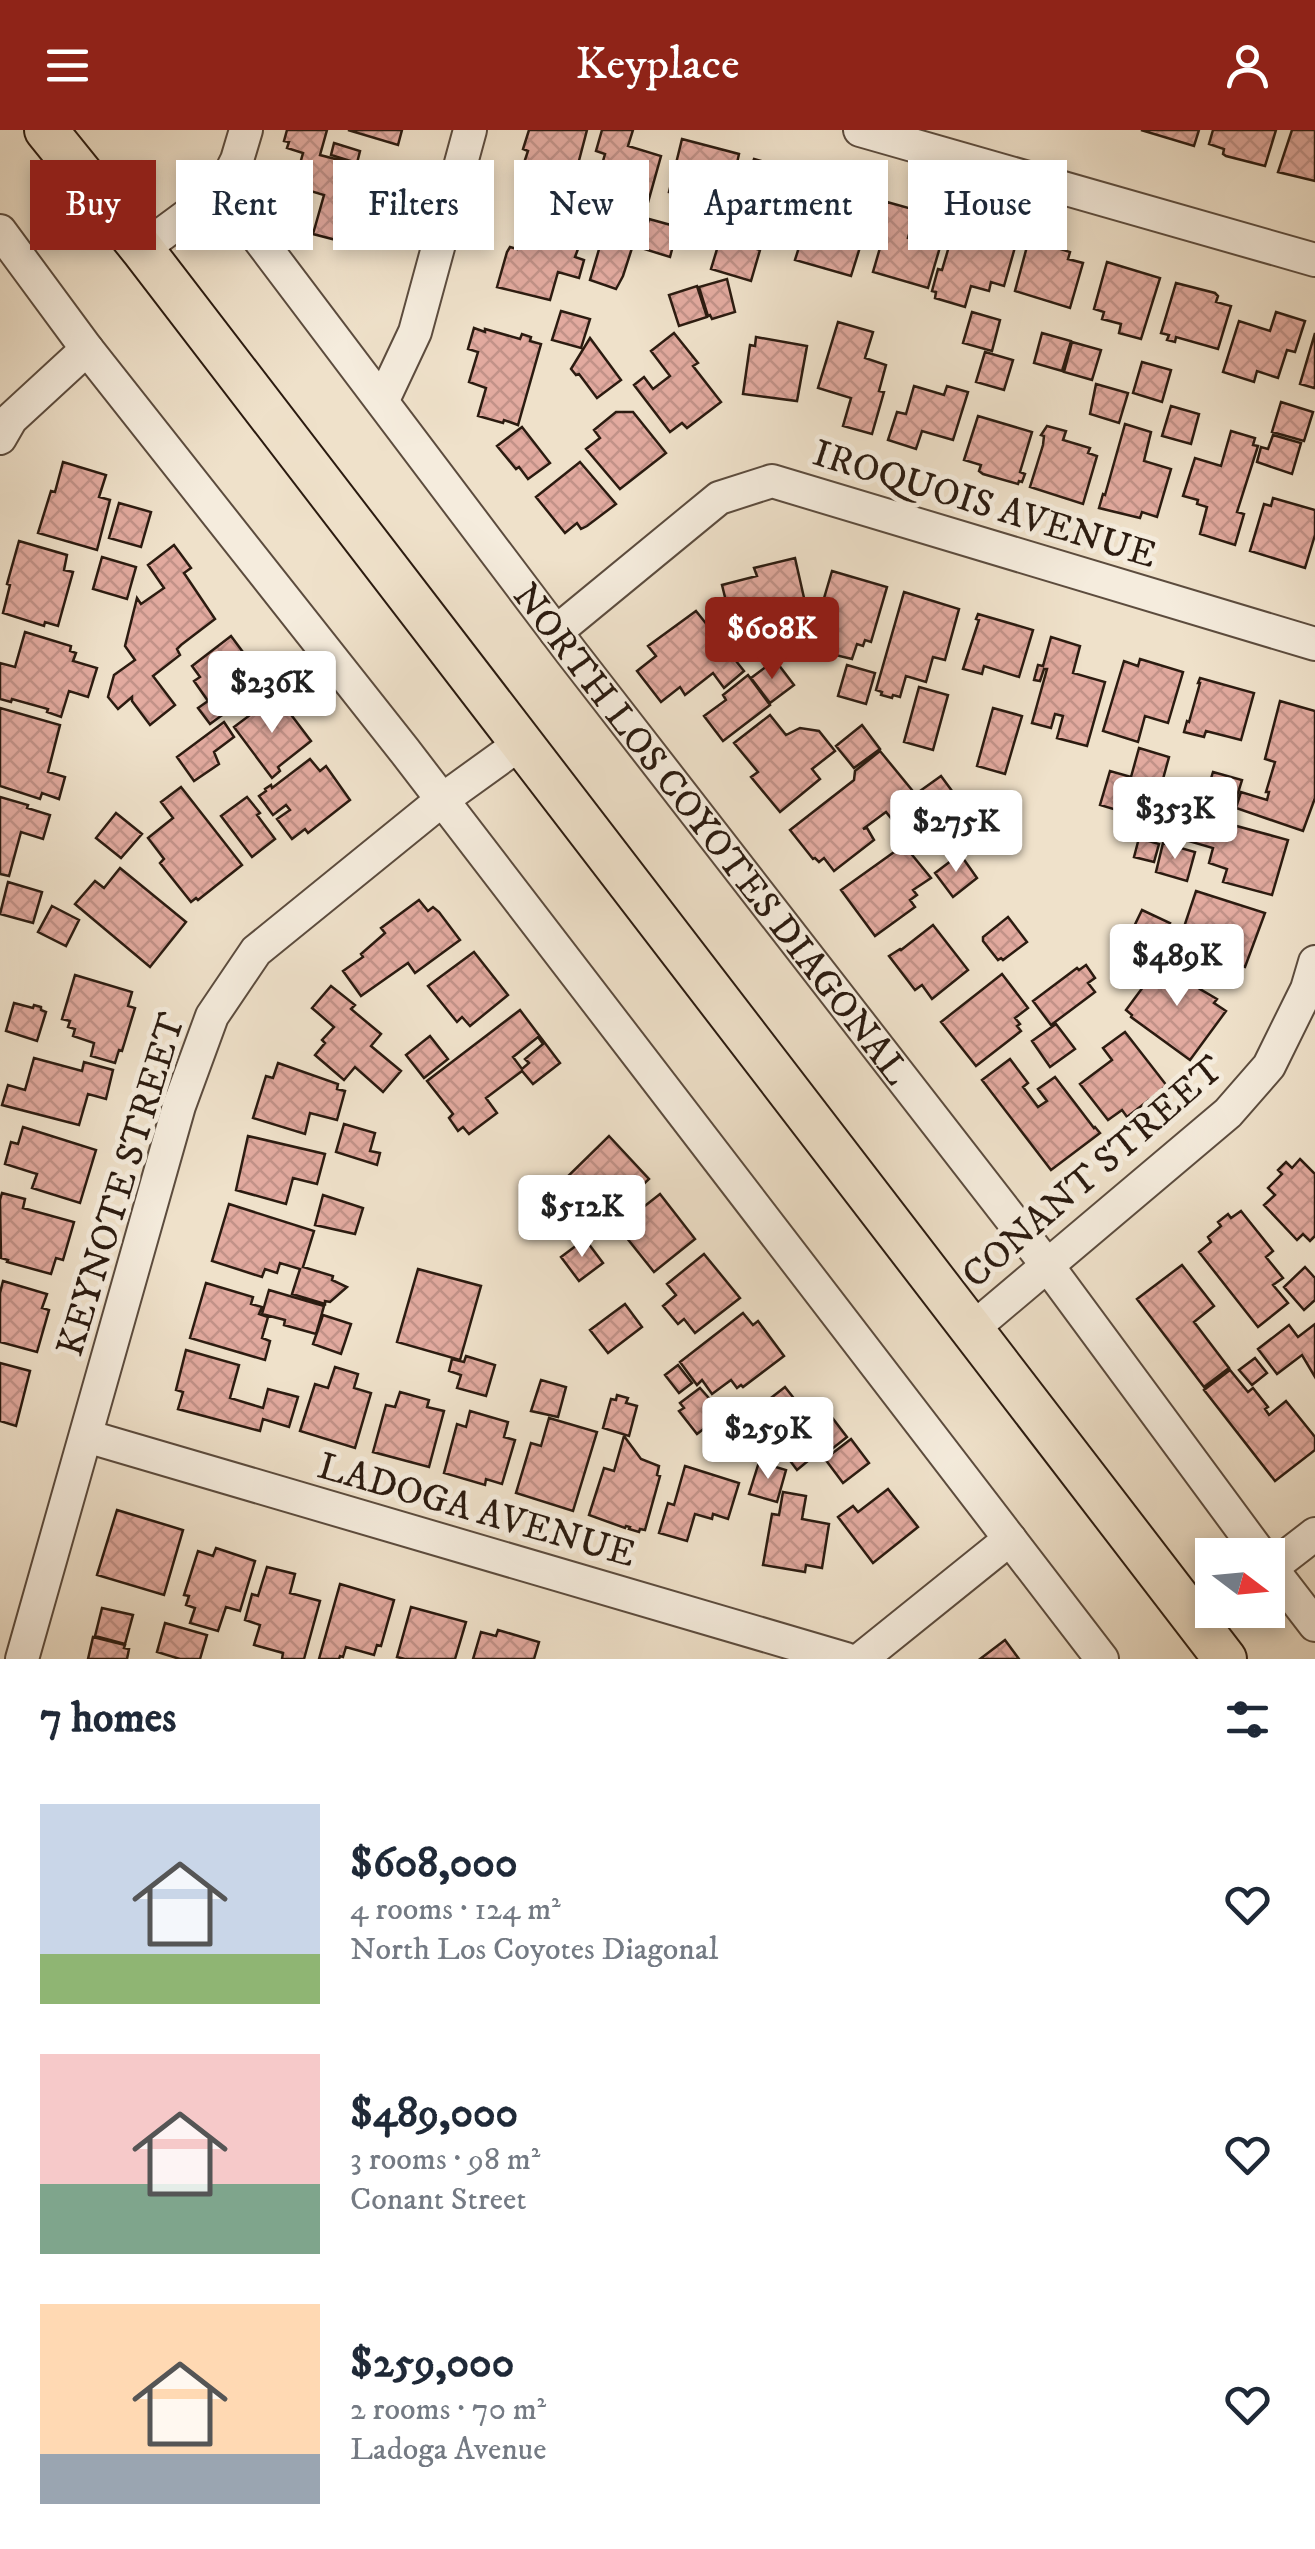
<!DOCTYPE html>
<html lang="en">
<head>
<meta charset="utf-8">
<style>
	body { margin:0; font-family:"IM FELL DW Pica",serif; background:#f2f2f3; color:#1f2937; height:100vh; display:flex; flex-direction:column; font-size:38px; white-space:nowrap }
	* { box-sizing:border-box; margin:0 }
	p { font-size:32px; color:#747a83 }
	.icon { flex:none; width:55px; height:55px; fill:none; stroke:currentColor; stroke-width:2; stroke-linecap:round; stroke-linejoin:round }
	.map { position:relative; height:1529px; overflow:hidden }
	.details { display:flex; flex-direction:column; background:#fff; flex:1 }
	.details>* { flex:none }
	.banner { position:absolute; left:30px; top:30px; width:1255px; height:90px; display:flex; gap:20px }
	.needle { width:65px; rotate:106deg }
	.tools { position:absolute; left:1195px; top:1408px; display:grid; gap:20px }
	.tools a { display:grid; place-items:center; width:90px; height:90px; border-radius:0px; background:#fff; box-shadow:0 5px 15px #0003; font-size:50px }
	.price { position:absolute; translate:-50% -85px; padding:0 22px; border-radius:10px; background:#fff; color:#222; font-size:32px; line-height:65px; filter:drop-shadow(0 2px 5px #0008) }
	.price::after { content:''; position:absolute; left:50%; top:60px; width:30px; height:22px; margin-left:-15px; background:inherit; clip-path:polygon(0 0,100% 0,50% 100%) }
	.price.on { background:#8f2418; color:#fff }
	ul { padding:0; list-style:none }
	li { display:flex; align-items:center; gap:30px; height:250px; padding:0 40px }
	li span { display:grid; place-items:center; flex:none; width:280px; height:200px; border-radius:0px; color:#555 }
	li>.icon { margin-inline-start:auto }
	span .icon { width:120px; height:120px; fill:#fffc; stroke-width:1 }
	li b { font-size:42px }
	h2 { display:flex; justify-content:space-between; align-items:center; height:120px; padding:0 40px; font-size:42px }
	.tag { padding:0 35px; border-radius:0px; background:#fff; box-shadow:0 5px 15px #0003; font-size:35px; line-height:90px }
	.tag.on { background:#8f2418; color:#fff }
	header { display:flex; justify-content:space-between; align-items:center; height:130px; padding:0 40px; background:#8f2418; color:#fff; font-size:45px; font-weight:600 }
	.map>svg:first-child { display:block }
	.building { fill:url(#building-cross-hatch); stroke:#2b1b10; stroke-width:2.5; fill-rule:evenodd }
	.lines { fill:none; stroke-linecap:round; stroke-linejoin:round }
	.minor-casing { stroke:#5c4c3e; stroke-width:36 }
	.major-casing { stroke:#2b1b10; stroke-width:46 }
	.minor { stroke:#f5ecdd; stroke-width:32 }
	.major { stroke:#efe1ca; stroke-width:42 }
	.labels { text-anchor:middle; stroke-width:10; stroke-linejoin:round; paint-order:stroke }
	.street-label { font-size:38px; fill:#2b1b10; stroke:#f5ecdd }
</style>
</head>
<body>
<header><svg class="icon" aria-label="menu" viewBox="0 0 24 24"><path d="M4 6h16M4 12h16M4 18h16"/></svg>Keyplace<svg class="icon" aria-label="person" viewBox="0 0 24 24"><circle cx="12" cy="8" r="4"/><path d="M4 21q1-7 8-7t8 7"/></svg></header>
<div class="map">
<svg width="1315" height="1529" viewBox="0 0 1315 1529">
	<defs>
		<pattern id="building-cross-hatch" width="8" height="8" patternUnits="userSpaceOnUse" patternTransform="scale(2.5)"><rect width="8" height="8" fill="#e2aa9f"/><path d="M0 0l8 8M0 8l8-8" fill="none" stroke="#c29288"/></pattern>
	</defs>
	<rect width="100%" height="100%" fill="#efe1ca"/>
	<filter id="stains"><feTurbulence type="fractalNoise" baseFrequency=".002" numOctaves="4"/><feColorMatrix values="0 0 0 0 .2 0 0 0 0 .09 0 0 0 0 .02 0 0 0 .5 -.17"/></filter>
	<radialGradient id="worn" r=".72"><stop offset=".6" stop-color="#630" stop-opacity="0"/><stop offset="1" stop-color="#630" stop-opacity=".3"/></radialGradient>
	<!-- building -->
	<path class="building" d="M287,0H327L320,25L351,33L352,36L348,52L381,62L379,68L394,73L386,101L373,97L371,104L363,102L359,116L313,104L324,65L294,56L303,23L287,18L289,12L284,11Z
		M348,0H402L398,15Z
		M529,0H587L576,42L558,37L556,42L524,33L528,21L523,19Z
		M602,0H633L628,16L661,26L647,76L626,71L623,82L591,73L605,24L596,21Z
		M1141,0H1199L1194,16Z
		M1213,0H1276L1265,36L1226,26L1223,24L1224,19L1209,14Z
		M1292,0H1315V51L1278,42Z
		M682,9L739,24L737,33H735L719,98L695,92L702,70L669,62Z
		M334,13L360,21L357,33L331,25Z
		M754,29L809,45L792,100L769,93L763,114L748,110L747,116L760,120L751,151L711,139L727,86L742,90L746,78L739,76Z
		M528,54L558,63L549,92L519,84Z
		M851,59L880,68L871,99L866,98L851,146L795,130L810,82L824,86L825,83L829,84L830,80L844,85Z
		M887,72L916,80L908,108L940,117L928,158L873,142L884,104L878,103Z
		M958,86L1019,103L1004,156L991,152L989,161L971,156L965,177L935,168L936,162L932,161L938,139L942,140Z
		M649,89L678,97L670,127L641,118Z
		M521,103L530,106L531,103L537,105L536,108L543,110L544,107L554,110L553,112L578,119L575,127L584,130L579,148L558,142L550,170L497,157L507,122L510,117L517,119Z
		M602,109L632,118L623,146L616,159L590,150Z
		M1029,109L1070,122L1068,129L1083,133L1070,178L1015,161Z
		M1107,132L1160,148L1141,209L1119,203L1121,194L1102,189L1104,182L1094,179Z
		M727,149L735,182L712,189L710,185L708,186L699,157Z
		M1176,153L1215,163L1218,166L1216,172L1231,176L1218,219L1176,207L1175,212L1167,210L1169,205L1161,203Z
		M697,156L707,187L679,196L669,165Z
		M561,181L590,189L581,218L552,210Z
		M972,182L1000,190L992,221L963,213Z
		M1276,182L1305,191L1295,222L1287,220L1278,248L1257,241L1254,252L1223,242L1239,191L1270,201Z
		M838,192L873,202L865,228L886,235L879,261L884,262L872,304L843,296L851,268L818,258Z
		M474,198L485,202V199L520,209L522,204L531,207L530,211L541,214L518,295L504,290L503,293L478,286L486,258L469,252L478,222L468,219Z
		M674,203L698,233L693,236L721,272L687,298L682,293L670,302L634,255L644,247L653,259L670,246L651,221Z
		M1042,203L1071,211L1062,241L1034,233Z
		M1315,203V256L1314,258L1300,254Z
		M756,207L807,216L797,271L743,264L750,215L755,216Z
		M590,208L621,250L597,268L579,244L576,245L571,239Z
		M1072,212L1101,220L1092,250L1064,242Z
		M985,222L1013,230L1004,260L976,252Z
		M1142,232L1171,240L1162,272L1133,263Z
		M1096,254L1128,263L1119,293L1090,284Z
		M914,256L944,265L947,256L968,262L953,310L922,301L916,319L888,310L897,282L906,284Z
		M1281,272L1313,282L1304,311L1272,302Z
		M1171,276L1199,284L1191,314L1162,306Z
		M616,282H633L666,323L620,359L586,319L600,308L594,300Z
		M978,286L1032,302L1020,342L1025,344L1022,352L1019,351L1018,354L983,344L979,341L981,335L964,330Z
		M1125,294L1151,302L1144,331L1171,339L1157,387L1142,382L1140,388L1099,378L1103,364L1105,365Z
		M1047,296L1066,301L1063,310L1090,318L1088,323L1097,326L1083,374L1030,357L1043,315L1044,306L1041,305Z
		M522,297L550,333L528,349L519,337L516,339L497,316Z
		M1231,301L1255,308L1253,315L1258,316L1237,382L1244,384L1235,415L1200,404L1207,377L1197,374L1198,370L1183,366L1195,328L1221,336Z
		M1273,305L1301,313L1292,344L1257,332L1261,317L1268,319Z
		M63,332L106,345L99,367L110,370L97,420L38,403L51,361L55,362Z
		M580,332L616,374L587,396L581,399L577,393L565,403L536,367Z
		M1273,368L1315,380V405L1305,438L1250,421L1264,374L1271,376Z
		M119,373L151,382L141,417L109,408Z
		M19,411L67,425L64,440L73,442L58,496L45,492L44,496L3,483L10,455L7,454Z
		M174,415L191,438L184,443L215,489L181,515L177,519L180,525L153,546L175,575L150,595L132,571V567L118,579L108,567L114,545L135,530L125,516L137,468L141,474L164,458L148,435Z
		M102,427L136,437L127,469L93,459Z
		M795,428L807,481L733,500L722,455L757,446L754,438Z
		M832,441L887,457L871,512L865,510L863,516L857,514L852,529L827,523L828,521L810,516Z
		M904,462L959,479L945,530L933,527L926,552L906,546L900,567L893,565L892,568L881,565L882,562L876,560Z
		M696,481L744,541L724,558L713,543L685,565L680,557L661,572L637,541L656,526L648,516Z
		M978,484L1033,500L1019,547L984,536L982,544L963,539L979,490L976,489Z
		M25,502L71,516L70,521L76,523L73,531L97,538L88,567L69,561L61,587L47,582L48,579L12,569L11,572L0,569V533L15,537Z
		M231,506L266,553L210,594L198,578L208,571L194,551L200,547L192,536Z
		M1051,507L1080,516L1073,543L1105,552L1087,616L1057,608L1063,586L1055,584L1051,598L1032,593L1047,539H1044L1040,551L1034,550L1038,535L1043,536Z
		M1140,529L1183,542L1168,593L1145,586L1138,612L1103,601L1124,531L1138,536Z
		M775,530L794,555L770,573L751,548Z
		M847,535L875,543L866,574L838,566Z
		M748,545L770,575L723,611L704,586L726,570L723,565Z
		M1200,548L1254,563L1241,610L1206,601L1204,607L1184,602L1187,591L1189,592L1200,553H1198Z
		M919,557L948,565L933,620L904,612Z
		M270,570L280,583L286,578L311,611L278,637L280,641L272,648L234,597Z
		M1280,571L1315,581V668L1303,701L1236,678L1241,662L1267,670L1269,662H1266L1275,632L1265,629Z
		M0,578L60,595L48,642L65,647L59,669L42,663L40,669L0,656Z
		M993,578L1022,586L1005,644L977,636Z
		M770,585L786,605L800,598L819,601L835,621L812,639L820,649L780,682L751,647L758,642L734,613Z
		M224,592L234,607L214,622L219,634L194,651L177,627Z
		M862,595L880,619L854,638L836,616Z
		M1139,618L1169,627L1160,660L1154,658L1140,687L1100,675L1110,641L1131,647Z
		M880,621L930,682L903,703L886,682L863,699L867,698L874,710L834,741L824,728L819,732L815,728L813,729L790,700L854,650L855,641Z
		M310,629L320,641L326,636L350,670L308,703L305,699L292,709L277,689L290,680L286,675L273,685L259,666L266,661L265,659L271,655L272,658Z
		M1213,642L1242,650L1233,679L1204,671Z
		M941,646L955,665L934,680L920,661Z
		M181,657L242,735L198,770L196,768L191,772L160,733L164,729L148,708L173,688L161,672Z
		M0,667L28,675L27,678L50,685L43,709L21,702L9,746L0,744Z
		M247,667L260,683L257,685L275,709L252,727L221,686Z
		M1185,682L1288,710L1272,765L1223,752L1227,739L1209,733L1213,718L1178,708Z
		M116,683L142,704L121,728L96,708Z
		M1139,708L1159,714L1154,732L1134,727Z
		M1163,713L1195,722L1187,751L1156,742Z
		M904,715L931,748L913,760L917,765L910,770L915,777L875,806L841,760Z
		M960,724L977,748L953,767L935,743Z
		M120,738L186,792L150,837L75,774L95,751L104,758Z
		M8,752L42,762L33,793L0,784Z
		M1196,761L1265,783L1245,837L1196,821L1200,809L1182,803Z
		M419,770L428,781L433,777L439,782L460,810L415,843L408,833L361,866L343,841L363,827L361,824L385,803L381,798Z
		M52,776L79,790L66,816L38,802Z
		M1142,780L1170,793L1156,821L1129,807Z
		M1008,787L1027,812L1003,830L1001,828L998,830L983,811V807Z
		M933,795L968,840L932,869L922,855L915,860L889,826L900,819L901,820Z
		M474,822L508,865L470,896L462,887L457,892L428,856Z
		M1187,833L1208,848L1200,859L1217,869L1214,873L1226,881L1190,930L1131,887L1132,885L1126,880L1160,834L1177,847Z
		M1086,835L1095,848L1088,853L1095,862L1051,895L1033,871L1077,838L1079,840Z
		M1002,844L1028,878L1015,888L1020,894L1017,896L1021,901L976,936L941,892Z
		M75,845L132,862L128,876L135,878L122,921L119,920L115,933L91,926L94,913L73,906L75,899L68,897L70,891L62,889Z
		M331,856L355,875L351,879L381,904L371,916L401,941L383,962L355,937L344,950L315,925L325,913L322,910L334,897L312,878Z
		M14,873L33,878L34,875L41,877V880L46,882L37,911L6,901Z
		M520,880L560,933L533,954L522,941L486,968L497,983L469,1004L463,997L458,1001L449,988L453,984L427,951ZM538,907L543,914L525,929L529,933L522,939L513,927Z
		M1056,894L1075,919L1050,937L1032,911Z
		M1125,902L1167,956L1127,987L1122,980L1108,990L1080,954L1112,930L1103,918Z
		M430,906L448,929L424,948L406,925Z
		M34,928L82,941L84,932L113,940L106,969L88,964L79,995L2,975L8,955L25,960Z
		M1010,929L1028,953L1023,957L1038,977L1047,971L1038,959L1055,947L1094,998L1095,997L1100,1003L1051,1040L982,950Z
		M278,933L338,954L337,959L345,961L337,990L310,983L305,1004L253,988L266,946L273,948Z
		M344,994L375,1003L370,1021L380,1023L377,1035L336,1022Z
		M23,997L96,1020L80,1073L32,1058L37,1044L5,1034L11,1012L18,1014Z
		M248,1006L325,1024L317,1054L293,1048L286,1074L236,1060Z
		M609,1006L649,1049L602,1094L562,1052Z
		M1300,1029L1315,1044V1106L1310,1111L1303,1104L1297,1110L1264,1075L1275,1065L1268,1058L1282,1044L1278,1040L1286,1032L1292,1038Z
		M2,1063L25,1069L23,1078L74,1092L63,1130L56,1128L51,1144L7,1132L8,1130L1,1128L0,1070Z
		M660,1064L695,1109L654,1142L618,1097Z
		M323,1065L363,1078L355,1104L315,1095Z
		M229,1074L314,1101L303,1137L333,1146L332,1150L347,1157L330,1172L325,1171V1174L292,1164L300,1139L280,1133L277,1143L265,1139L262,1147L212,1131Z
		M1241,1081L1273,1121L1266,1127L1283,1148L1273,1155L1288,1173L1258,1197L1199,1122L1211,1112L1208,1107L1221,1096L1218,1092L1228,1084L1231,1088Z
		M585,1109L603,1133L579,1151L561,1127Z
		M704,1124L740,1168L695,1203L684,1189L678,1194L663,1176L676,1165L667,1154Z
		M1182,1135L1214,1176L1194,1192L1229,1238L1204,1257L1137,1169Z
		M1305,1137L1315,1148V1170L1304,1180L1284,1157Z
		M418,1139L481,1156L460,1230L397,1212Z
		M3,1151L47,1164L42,1178L49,1180L37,1222L0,1212V1163Z
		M206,1153L253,1167L251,1174L262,1177L259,1184L268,1187L262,1208L270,1211L265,1230L190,1208Z
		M269,1160L324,1176L316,1204L284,1195L285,1190L262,1184Z
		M625,1174L642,1197L608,1223L590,1200Z
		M743,1183L753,1195L758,1191L784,1226L743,1257L741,1255L737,1258L731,1250L712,1264L702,1250L697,1255L680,1232Z
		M323,1185L351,1194L341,1224L313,1214Z
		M1315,1194V1247L1302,1225L1277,1244L1258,1219L1289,1195L1298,1207Z
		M186,1220L239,1235L230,1268L263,1278L268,1259L298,1267L289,1297L263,1289L260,1301L178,1279L183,1262L176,1260Z
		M466,1226L495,1235L486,1266L457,1258L461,1245L449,1241L452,1229L464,1232Z
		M1255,1228L1267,1243L1252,1255L1239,1240Z
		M0,1233L30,1241L16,1296L0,1291Z
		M678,1235L692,1253L679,1263L665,1245Z
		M335,1237L358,1244L354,1258L371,1263L355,1318L300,1301L315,1254L328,1258Z
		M1230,1240L1248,1262L1253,1258L1268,1277L1265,1279L1269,1285L1286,1271L1315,1307V1320L1275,1351L1204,1260Z
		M541,1250L566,1257L558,1287L531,1281Z
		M785,1257L807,1285L821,1273L847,1307L823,1326L820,1321L797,1340L767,1300L758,1307L744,1289Z
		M700,1258L723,1284L697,1304L679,1281L684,1278L680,1273Z
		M400,1262L429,1270L427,1277L444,1281L429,1337L373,1322L386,1275L395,1277Z
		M617,1265L628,1268L626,1273L637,1276L629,1306L603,1298L611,1269L616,1270Z
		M470,1281L508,1292L504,1307L515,1310L502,1354L486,1349L485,1355L444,1343L457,1294L466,1297Z
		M549,1288L597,1302L573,1381L516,1363L531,1313L541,1316Z
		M624,1306L641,1329L659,1336L657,1345L660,1346L645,1400L640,1399L639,1402L629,1399L630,1397L626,1396L625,1398L589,1385L604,1338L614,1341Z
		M851,1309L869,1333L843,1353L825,1329Z
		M759,1332L786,1340L777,1372L749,1364Z
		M685,1336L739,1353L728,1389L713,1384L712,1389L695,1384L687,1411L659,1403L668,1373L674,1375Z
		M888,1359L918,1397L873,1433L838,1387L853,1376L858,1382Z
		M783,1362L806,1366L802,1389L829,1394L822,1438L806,1435L805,1442L763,1435L772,1384L779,1385Z
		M117,1380L183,1400L164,1465L97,1445Z
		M216,1418L255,1431L240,1481L226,1477L218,1501L190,1493L195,1478L186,1475L189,1466L184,1465L198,1421L213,1426Z
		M267,1437L295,1444L290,1463L320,1471L304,1529H282L283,1523L254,1515L260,1495L245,1490L252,1464L258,1466Z
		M340,1454L394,1470L381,1516L377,1515L374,1525L346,1517L343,1527L340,1526L339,1529H319Z
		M411,1477L466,1492L455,1529H405L397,1527Z
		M102,1478L133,1485L125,1514L95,1506Z
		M165,1493L207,1505L200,1529H180L157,1522Z
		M498,1500L539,1512L534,1529H473L481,1502L496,1506Z
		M93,1507L125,1515L124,1518L129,1519L127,1529H88Z
		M1005,1510L1019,1529H980Z"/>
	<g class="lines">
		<!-- minor casing -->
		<g class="minor-casing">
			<g id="minor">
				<path d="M860,0L1315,130"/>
				<path d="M222,60L237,30L246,0"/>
				<path d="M0,101L87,219L404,620L1102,1529"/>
				<path id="s1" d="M142,119L222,60L571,522L1047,1135L1261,1425"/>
				<path d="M383,270L415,202L470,0"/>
				<path d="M0,308L11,289L87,219"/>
				<path d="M556,502L719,368L772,351L1315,514"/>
				<path d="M971,1200L1228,983L1269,936L1307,859L1315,832"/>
				<path d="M86,1306L846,1529"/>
				<path d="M1268,1434L1315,1495"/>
				<path d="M1271,1438L1315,1404"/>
				<path d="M22,1529L179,976L212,886L256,821L442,670L521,613"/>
				<path d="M861,1529L1010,1409"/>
			</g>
		</g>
		<!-- major casing -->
		<g class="major-casing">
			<path id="major" d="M46,0L142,119L1225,1529"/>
		</g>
		<!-- minor -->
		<use href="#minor" class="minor"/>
		<!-- major -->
		<use href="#major" class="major"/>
	</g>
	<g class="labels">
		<!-- street labels -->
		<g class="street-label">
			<text transform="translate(985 373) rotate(17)" y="13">IROQUOIS AVENUE</text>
			<text dy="13" stroke="none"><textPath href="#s1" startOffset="908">NORTH LOS COYOTES DIAGONAL</textPath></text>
			<text transform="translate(1092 1041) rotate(-41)" y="13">CONANT STREET</text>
			<text transform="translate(120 1054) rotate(-73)" y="13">KEYNOTE STREET</text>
			<text transform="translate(477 1379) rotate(16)" y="13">LADOGA AVENUE</text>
		</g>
	</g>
	<rect width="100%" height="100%" filter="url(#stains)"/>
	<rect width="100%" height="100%" fill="url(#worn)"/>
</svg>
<div class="tools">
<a><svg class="needle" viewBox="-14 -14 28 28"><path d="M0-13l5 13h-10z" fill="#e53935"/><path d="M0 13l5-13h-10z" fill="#747a83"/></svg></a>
</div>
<b class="price on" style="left:772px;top:552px">$608K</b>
<b class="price" style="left:272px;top:606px">$236K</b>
<b class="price" style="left:1175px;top:732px">$353K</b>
<b class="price" style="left:956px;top:745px">$275K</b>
<b class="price" style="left:1177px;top:879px">$489K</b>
<b class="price" style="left:582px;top:1130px">$512K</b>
<b class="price" style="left:768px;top:1352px">$259K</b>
<div class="banner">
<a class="tag on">Buy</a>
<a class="tag">Rent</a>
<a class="tag">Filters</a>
<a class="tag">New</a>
<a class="tag">Apartment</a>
<a class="tag">House</a>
</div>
</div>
<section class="details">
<h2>7 homes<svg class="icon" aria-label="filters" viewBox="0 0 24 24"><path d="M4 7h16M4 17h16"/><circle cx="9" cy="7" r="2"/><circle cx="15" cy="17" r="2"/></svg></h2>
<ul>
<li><span style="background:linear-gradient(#c9d6e8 75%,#8fb573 0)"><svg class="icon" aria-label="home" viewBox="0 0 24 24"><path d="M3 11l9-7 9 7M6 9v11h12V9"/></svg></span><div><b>$608,000</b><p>4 rooms · 124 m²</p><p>North Los Coyotes Diagonal</p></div><svg class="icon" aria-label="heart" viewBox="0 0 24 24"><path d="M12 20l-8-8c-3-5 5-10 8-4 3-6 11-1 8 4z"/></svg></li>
<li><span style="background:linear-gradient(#f6c9c9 65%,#7fa58c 0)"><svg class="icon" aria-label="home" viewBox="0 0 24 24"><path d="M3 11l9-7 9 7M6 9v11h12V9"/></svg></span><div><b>$489,000</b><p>3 rooms · 98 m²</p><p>Conant Street</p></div><svg class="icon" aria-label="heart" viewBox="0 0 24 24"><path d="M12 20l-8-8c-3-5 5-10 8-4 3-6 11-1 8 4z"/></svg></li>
<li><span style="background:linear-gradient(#ffd9b3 75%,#9aa5b1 0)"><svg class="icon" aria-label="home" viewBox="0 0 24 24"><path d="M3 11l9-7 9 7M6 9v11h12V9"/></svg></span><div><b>$259,000</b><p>2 rooms · 70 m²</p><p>Ladoga Avenue</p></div><svg class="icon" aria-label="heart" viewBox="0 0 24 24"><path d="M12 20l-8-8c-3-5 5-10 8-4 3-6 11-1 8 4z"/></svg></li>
</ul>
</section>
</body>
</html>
